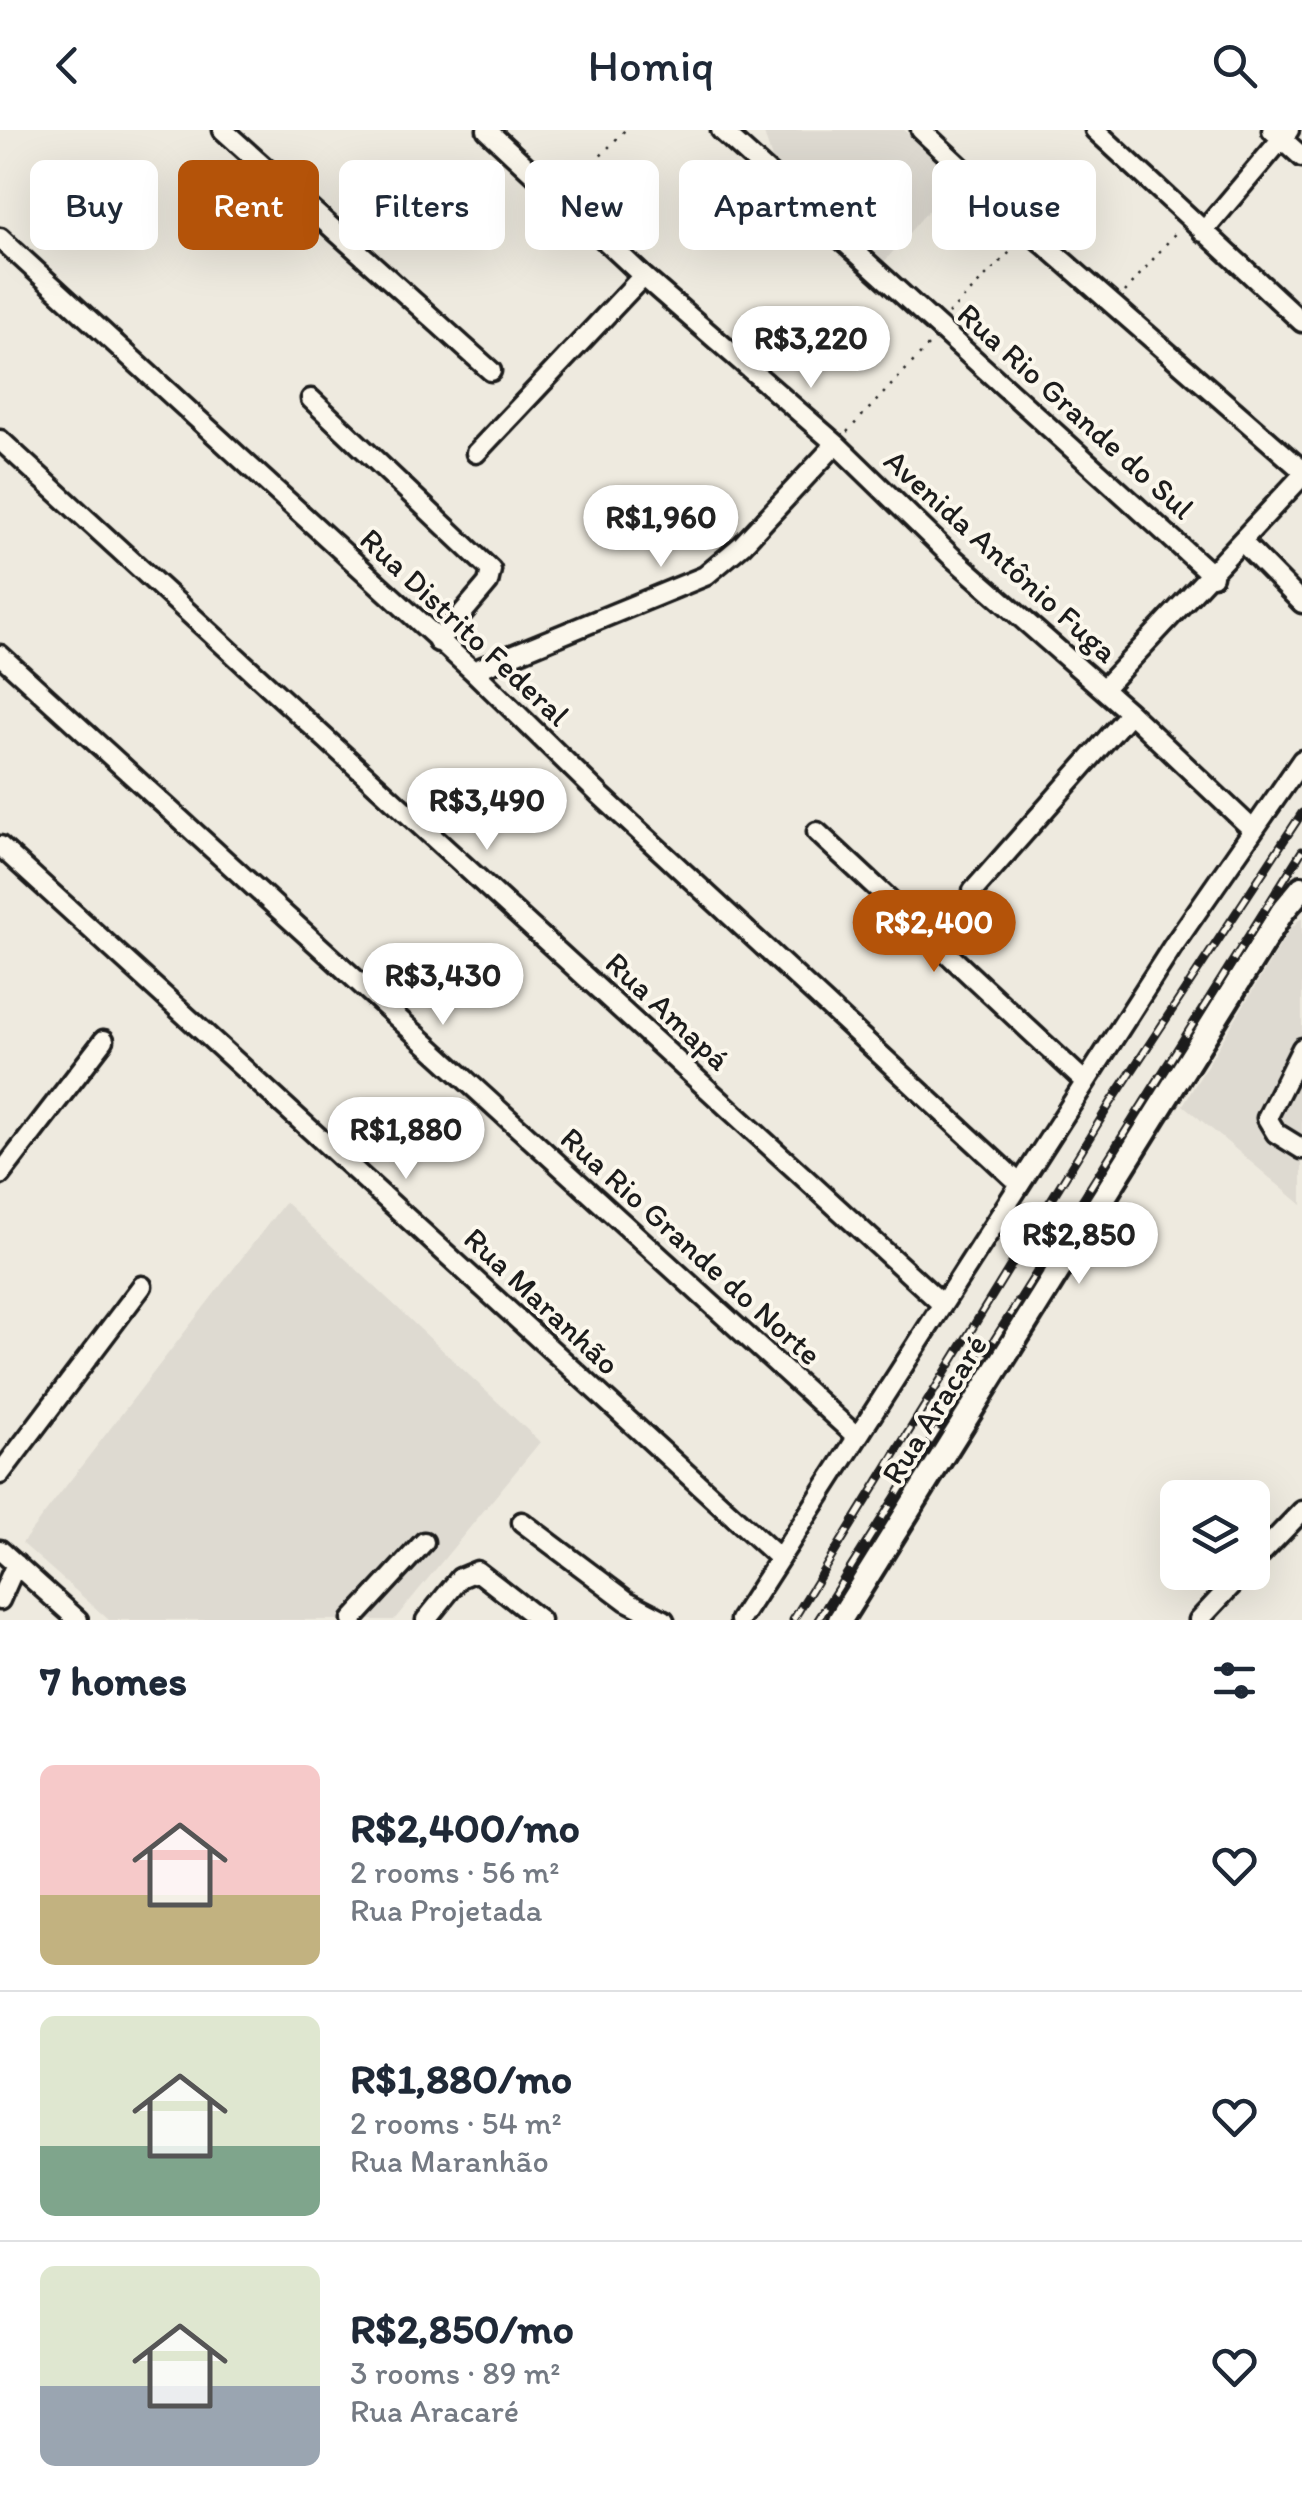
<!DOCTYPE html>
<html lang="en">
<head>
<meta charset="utf-8">
<style>
	body { margin:0; font-family:Itim,sans-serif; background:#f6f6f7; color:#1f2937; height:100vh; display:flex; flex-direction:column; font-size:38px; white-space:nowrap }
	* { box-sizing:border-box; margin:0 }
	p { font-size:32px; color:#747a83 }
	.icon { flex:none; width:55px; height:55px; fill:none; stroke:currentColor; stroke-width:2; stroke-linecap:round; stroke-linejoin:round }
	.map { position:relative; height:1490px; overflow:hidden }
	.side { display:flex; flex-direction:column; background:#fff; flex:1 }
	.side>* { flex:none }
	.hud { position:absolute; left:30px; top:30px; width:1242px; height:90px; display:flex; gap:20px }
	.controls { position:absolute; left:1160px; top:1350px; display:grid; gap:20px }
	.controls a { display:grid; place-items:center; width:110px; height:110px; border-radius:15px; background:#fff; box-shadow:0 10px 40px #0002; font-size:50px }
	.price { position:absolute; translate:-50% -85px; padding:0 22px; border-radius:35px; background:#fff; color:#222; font-size:32px; line-height:65px; filter:drop-shadow(0 2px 5px #0008) }
	.price::after { content:''; position:absolute; left:50%; top:60px; width:30px; height:22px; margin-left:-15px; background:inherit; clip-path:polygon(0 0,100% 0,50% 100%) }
	.price.selected { background:#b45309; color:#fff }
	ul { padding:0; list-style:none }
	li { display:flex; align-items:center; gap:30px; height:250px; padding:0 40px }
	li+li { border-top:2px solid #e0e1e3 }
	li span { display:grid; place-items:center; flex:none; width:280px; height:200px; border-radius:15px; color:#555 }
	li>.icon { margin-inline-start:auto }
	span .icon { width:120px; height:120px; fill:#fffc; stroke-width:1 }
	li b { font-size:42px }
	h2 { display:flex; justify-content:space-between; align-items:center; height:120px; padding:0 40px; font-size:42px }
	.tag { padding:0 35px; border-radius:15px; background:#fff; box-shadow:0 10px 40px #0002; font-size:35px; line-height:90px }
	.tag.selected { background:#b45309; color:#fff }
	header { display:flex; justify-content:space-between; align-items:center; height:130px; padding:0 40px; background:#fff; font-size:45px; font-weight:600 }
	.map>svg:first-child { display:block }
	.built { fill:#dedad1 }
	.lines { fill:none; stroke-linecap:round; stroke-linejoin:round }
	.minor-casing { stroke:#1c1c1c; stroke-width:25 }
	.major-casing { stroke:#1c1c1c; stroke-width:30 }
	.path { stroke:#1c1c1c; stroke-width:2.5; stroke-dasharray:2.5 8; stroke-linecap:butt }
	.minor { stroke:#fbf7ec; stroke-width:18 }
	.major { stroke:#fbf7ec; stroke-width:22 }
	.rail-casing { stroke:#1c1c1c; stroke-width:9 }
	.rail { stroke:#fbf7ec; stroke-width:5; stroke-dasharray:15; stroke-linecap:butt }
	.labels { text-anchor:middle; stroke-width:8; stroke-linejoin:round; paint-order:stroke }
	.street-label { font-size:32px; fill:#1c1c1c; stroke:#fbf7ec }
</style>
</head>
<body>
<header><svg class="icon" aria-label="back" viewBox="0 0 24 24"><path d="M15 5l-7 7 7 7"/></svg>Homiq<svg class="icon" aria-label="search" viewBox="0 0 24 24"><circle cx="10" cy="10" r="6"/><path d="M15 15l6 6"/></svg></header>
<div class="map">
<svg width="1302" height="1490" viewBox="0 0 1302 1490">
	<rect width="100%" height="100%" fill="#eeeadf"/>
	<filter id="ink" filterUnits="userSpaceOnUse"><feTurbulence type="fractalNoise" baseFrequency=".01" numOctaves="2"/><feDisplacementMap in="SourceGraphic" scale="20" xChannelSelector="R" yChannelSelector="G"/><feConvolveMatrix kernelMatrix="1 2 1 2 8 2 1 2 1" color-interpolation-filters="sRGB"/></filter>
	<g filter="url(#ink)">
		<!-- built -->
		<path class="built" d="M763,0H904L957,47L884,132L773,32Z
			M1302,787V1075L1183,975L1290,799Z
			M285,1072L540,1312L394,1490H109L22,1413Z"/>
		<g class="lines">
			<!-- minor casing -->
			<g class="minor-casing">
				<path id="minor" d="M223,0L491,241
					M487,0L643,146L836,314L952,427L1130,583L1251,698
					M721,0L1213,446
					M921,0L1030,102L1302,340
					M1095,0L1302,192
					M1272,0L1302,27
					M1203,102L1289,0
					M0,108L473,541L600,665L1020,1054
					M311,269L491,440L488,453L438,512
					M0,310L941,1173
					M476,323L643,146
					M1243,413L1302,473
					M0,525L855,1305
					M473,541L705,446L742,415L836,314
					M1103,559L1302,346
					M817,702L1085,952
					M0,716L778,1427
					M973,761L1130,583
					M1302,918L1267,988L1276,1003L1302,1019
					M0,1045L104,910
					M0,1344L142,1156
					M522,1392L627,1471L664,1490
					M0,1420L78,1490
					M1252,1433L1302,1381
					M0,1470L16,1434
					M352,1490L424,1412
					M426,1490L460,1448L477,1441L540,1490
					M740,1490L1173,816L1302,630
					M1199,1490L1244,1442"/>
			</g>
			<!-- major casing -->
			<g class="major-casing">
				<path id="major" d="M840,1490L1282,782L1302,758"/>
			</g>
			<!-- path -->
			<path class="path" d="M572,56L625,0
				M1125,162L1178,100
				M948,184L1017,115
				M847,302L931,213"/>
			<!-- minor -->
			<use href="#minor" class="minor"/>
			<!-- major -->
			<use href="#major" class="major"/>
			<!-- rail casing -->
			<g class="rail-casing">
				<path id="rail" d="M793,1490L1110,974L1302,683
					M818,1490L1302,721"/>
			</g>
			<!-- rail -->
			<use href="#rail" class="rail"/>
		</g>
	</g>
	<g class="labels">
		<!-- street labels -->
		<g class="street-label">
			<text transform="translate(1076 281) rotate(42)" y="11">Rua Rio Grande do Sul</text>
			<text transform="translate(1001 426) rotate(42)" y="11">Avenida Antônio Fuga</text>
			<text transform="translate(465 497) rotate(43)" y="11">Rua Distrito Federal</text>
			<text transform="translate(668 881) rotate(43)" y="11">Rua Amapá</text>
			<text transform="translate(691 1116) rotate(42)" y="11">Rua Rio Grande do Norte</text>
			<text transform="translate(542 1171) rotate(43)" y="11">Rua Maranhão</text>
			<text transform="translate(934 1279) rotate(-58)" y="11">Rua Aracaré</text>
		</g>
	</g>
</svg>
<div class="controls">
<a><svg class="icon" aria-label="layers" viewBox="0 0 24 24"><path d="M12 4l9 5-9 5-9-5zM3 14l9 5 9-5"/></svg></a>
</div>
<b class="price" style="left:811px;top:261px">R$3,220</b>
<b class="price" style="left:661px;top:440px">R$1,960</b>
<b class="price" style="left:487px;top:723px">R$3,490</b>
<b class="price selected" style="left:934px;top:845px">R$2,400</b>
<b class="price" style="left:443px;top:898px">R$3,430</b>
<b class="price" style="left:406px;top:1052px">R$1,880</b>
<b class="price" style="left:1079px;top:1157px">R$2,850</b>
<div class="hud">
<a class="tag">Buy</a>
<a class="tag selected">Rent</a>
<a class="tag">Filters</a>
<a class="tag">New</a>
<a class="tag">Apartment</a>
<a class="tag">House</a>
</div>
</div>
<section class="side">
<h2>7 homes<svg class="icon" aria-label="filters" viewBox="0 0 24 24"><path d="M4 7h16M4 17h16"/><circle cx="9" cy="7" r="2"/><circle cx="15" cy="17" r="2"/></svg></h2>
<ul>
<li><span style="background:linear-gradient(#f6c9c9 65%,#c2b280 0)"><svg class="icon" aria-label="home" viewBox="0 0 24 24"><path d="M3 11l9-7 9 7M6 9v11h12V9"/></svg></span><div><b>R$2,400/mo</b><p>2 rooms · 56 m²</p><p>Rua Projetada</p></div><svg class="icon" aria-label="heart" viewBox="0 0 24 24"><path d="M12 20l-8-8c-3-5 5-10 8-4 3-6 11-1 8 4z"/></svg></li>
<li><span style="background:linear-gradient(#dfe7d0 65%,#7fa58c 0)"><svg class="icon" aria-label="home" viewBox="0 0 24 24"><path d="M3 11l9-7 9 7M6 9v11h12V9"/></svg></span><div><b>R$1,880/mo</b><p>2 rooms · 54 m²</p><p>Rua Maranhão</p></div><svg class="icon" aria-label="heart" viewBox="0 0 24 24"><path d="M12 20l-8-8c-3-5 5-10 8-4 3-6 11-1 8 4z"/></svg></li>
<li><span style="background:linear-gradient(#dfe7d0 60%,#9aa5b1 0)"><svg class="icon" aria-label="home" viewBox="0 0 24 24"><path d="M3 11l9-7 9 7M6 9v11h12V9"/></svg></span><div><b>R$2,850/mo</b><p>3 rooms · 89 m²</p><p>Rua Aracaré</p></div><svg class="icon" aria-label="heart" viewBox="0 0 24 24"><path d="M12 20l-8-8c-3-5 5-10 8-4 3-6 11-1 8 4z"/></svg></li>
</ul>
</section>
</body>
</html>
